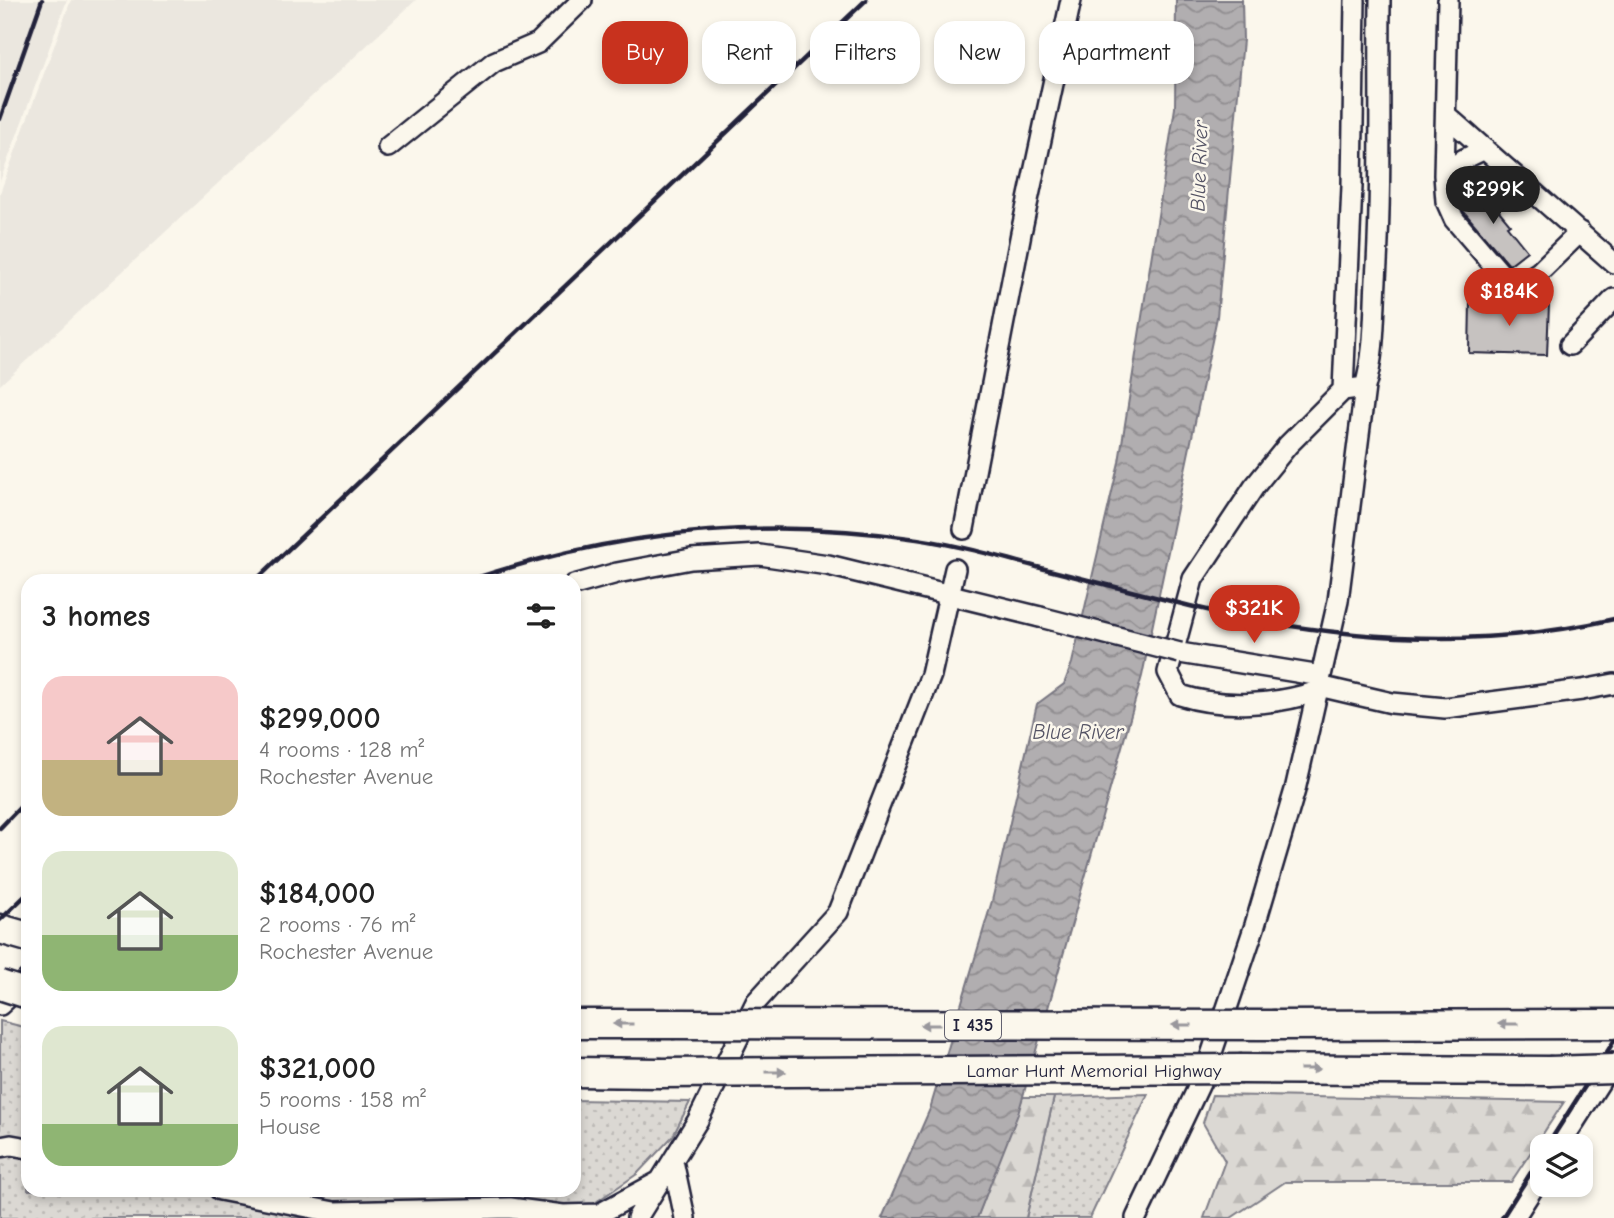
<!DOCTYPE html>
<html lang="en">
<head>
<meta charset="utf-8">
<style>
	body { margin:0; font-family:"Comic Neue",sans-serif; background:#f2f2f2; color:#222; height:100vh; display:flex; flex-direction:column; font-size:26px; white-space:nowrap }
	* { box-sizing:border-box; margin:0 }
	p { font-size:23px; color:#767676 }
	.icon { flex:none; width:38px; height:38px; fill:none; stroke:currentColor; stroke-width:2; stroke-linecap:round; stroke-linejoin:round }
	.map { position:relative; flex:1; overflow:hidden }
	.side { position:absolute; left:21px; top:574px; width:560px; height:623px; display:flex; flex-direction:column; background:#fff; border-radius:21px; box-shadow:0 4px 10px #0003 }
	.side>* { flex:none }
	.guide { position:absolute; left:602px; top:21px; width:665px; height:63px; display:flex; gap:14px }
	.controls { position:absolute; left:1530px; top:1134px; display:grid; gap:14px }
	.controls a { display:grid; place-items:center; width:63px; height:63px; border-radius:14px; background:#fff; box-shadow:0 4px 10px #0003; font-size:35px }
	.price { position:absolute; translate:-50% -60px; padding:0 16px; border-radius:24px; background:#c8321e; color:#fff; font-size:23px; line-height:46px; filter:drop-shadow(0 2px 4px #0008) }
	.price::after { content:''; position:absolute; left:50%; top:42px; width:21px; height:16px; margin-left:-10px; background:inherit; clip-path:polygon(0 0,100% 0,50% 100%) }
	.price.on { background:#222; color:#fff }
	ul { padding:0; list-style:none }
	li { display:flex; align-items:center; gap:21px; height:175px; padding:0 21px }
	li span { display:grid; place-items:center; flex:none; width:196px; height:140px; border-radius:21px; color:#555 }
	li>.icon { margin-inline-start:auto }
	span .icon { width:84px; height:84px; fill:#fffc; stroke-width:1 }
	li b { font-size:30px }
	h2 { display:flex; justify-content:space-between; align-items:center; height:84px; padding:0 21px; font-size:30px }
	.chip { padding:0 24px; border-radius:21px; background:#fff; box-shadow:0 4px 10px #0003; font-size:24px; line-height:63px }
	.chip.on { background:#c8321e; color:#fff }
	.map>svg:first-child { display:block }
	.built { fill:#ebe7df }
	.grass { fill:url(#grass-dots); stroke:#7e7d87; stroke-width:2 }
	.forest { fill:url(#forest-firs); stroke:#7e7d87; stroke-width:2 }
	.water { fill:url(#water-waves); stroke:#787681; stroke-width:2 }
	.building { fill:#c6c2c0; stroke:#22223b; stroke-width:2 }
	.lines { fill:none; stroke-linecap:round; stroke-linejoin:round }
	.minor-casing { stroke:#22223b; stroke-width:24 }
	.highway-casing { stroke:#22223b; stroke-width:33 }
	.minor { stroke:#fbf7ec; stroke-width:19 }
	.highway { stroke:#fbf7ec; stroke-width:28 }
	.rail { stroke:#22223b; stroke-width:4.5 }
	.minor-bridge-casing { stroke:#22223b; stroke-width:24; stroke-linecap:butt }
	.highway-bridge-casing { stroke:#22223b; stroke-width:33; stroke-linecap:butt }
	.minor-bridge { stroke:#fbf7ec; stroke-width:19 }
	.highway-bridge { stroke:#fbf7ec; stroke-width:28 }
	.oneway { fill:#99979c }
	.labels { text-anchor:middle; stroke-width:5; stroke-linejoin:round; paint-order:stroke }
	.shield { fill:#fbf7ec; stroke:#636270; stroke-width:2 }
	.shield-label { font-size:18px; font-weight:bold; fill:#22223b }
	.street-label { font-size:19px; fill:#22223b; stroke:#fbf7ec }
	.water-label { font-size:21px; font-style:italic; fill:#545364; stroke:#fbf7ec }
</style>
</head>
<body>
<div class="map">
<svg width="1614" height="1218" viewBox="0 0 1614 1218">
	<defs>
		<pattern id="grass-dots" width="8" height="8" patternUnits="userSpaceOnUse" patternTransform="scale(1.75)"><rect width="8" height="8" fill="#dbd8d3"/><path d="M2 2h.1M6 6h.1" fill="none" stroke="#bcb9b6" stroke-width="1.8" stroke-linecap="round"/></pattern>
		<pattern id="forest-firs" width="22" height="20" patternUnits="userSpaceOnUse" patternTransform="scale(1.75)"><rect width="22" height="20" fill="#dbd8d3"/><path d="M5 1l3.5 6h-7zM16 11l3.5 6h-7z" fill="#bcb9b6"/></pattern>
		<pattern id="water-waves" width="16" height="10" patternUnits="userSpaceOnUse" patternTransform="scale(1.75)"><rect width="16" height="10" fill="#b1aeb0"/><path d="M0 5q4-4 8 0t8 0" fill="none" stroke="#908d90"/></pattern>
	</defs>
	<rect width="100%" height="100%" fill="#fbf7ec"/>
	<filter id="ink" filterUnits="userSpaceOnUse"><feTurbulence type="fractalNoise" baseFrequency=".0143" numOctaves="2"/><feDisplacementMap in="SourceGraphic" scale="14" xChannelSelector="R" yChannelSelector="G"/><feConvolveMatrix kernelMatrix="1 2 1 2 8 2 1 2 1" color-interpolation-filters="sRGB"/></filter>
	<g filter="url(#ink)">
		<!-- built -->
		<path class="built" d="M0,0H67L0,181Z
			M71,0H416L0,385V193Z"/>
		<!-- grass -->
		<path class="grass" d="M0,1021L28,1028V1190H574V1100L690,1102L673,1136L637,1174L589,1207L582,1218H0Z
			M1148,1094L1090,1218H1026L1054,1097Z"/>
		<!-- forest -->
		<path class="forest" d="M1212,1095L1564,1102L1511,1182H1285L1231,1218H1204L1225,1161L1203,1123Z
			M1023,1097H1054L1026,1218H977Z"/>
		<!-- water -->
		<path class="water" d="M1176,0H1242L1243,40L1217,317L1142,676L1018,1114L977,1218H882L930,1109L992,901L1037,704L1064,684L1072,663L1119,462L1175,108Z"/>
		<!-- building -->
		<path class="building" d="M1479,187L1510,224L1507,226L1527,251L1509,265L1464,212L1460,203Z
			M1470,302L1549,304L1547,355L1469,353Z"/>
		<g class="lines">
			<!-- minor casing -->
			<g class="minor-casing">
				<path id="minor" d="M1448,0L1444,175L1446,201L1454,219L1507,281L1524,282L1539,272L1580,232
					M1447,116L1614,263
					M388,147L494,62L538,43L582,0
					M1444,175L1464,159L1485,149
					M1570,345L1614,299
					M1365,387C1375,353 1374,315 1376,280C1382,187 1379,93 1380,0
					M964,529L1021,233L1071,0
					M574,585L617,573L691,559L760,555L828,565L1040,617
					M1180,653L1321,676
					M1319,686L1392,703L1445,708L1582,690L1614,684
					M1318,691C1276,705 1223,709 1180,695L1168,672L1193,579L1254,487L1288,445L1343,390
					M0,1005L28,979
					M1559,1146L1612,1063
					M0,1147L11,1145L28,1148
					M673,1161L685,1218
					M220,1190L334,1212L510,1208L563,1215L599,1214L660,1181
					M637,1218L698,1120L756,1002L838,912L931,675L955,569
					M1136,1218L1205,1073L1255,925L1295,790L1338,601L1365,387L1343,390L1352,186L1355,0
					M1514,1218L1542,1174"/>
			</g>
			<!-- highway casing -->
			<g class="highway-casing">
				<path id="highway" d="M0,929L28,937
					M574,1024H672
					M1275,1025L1614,1024
					M1242,1069L1549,1071
					M574,1072L659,1073"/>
			</g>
			<!-- minor -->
			<use href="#minor" class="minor"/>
			<!-- highway -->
			<use href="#highway" class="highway"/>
			<!-- rail -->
			<path class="rail" d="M0,119L42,0
				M255,581L866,0
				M467,581C613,531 764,516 917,539C958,545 997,556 1037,567C1088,580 1139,593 1190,606C1327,639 1475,651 1614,619
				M0,828L28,799
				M0,920L28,893
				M1547,1146L1614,1041
				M1502,1218L1542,1155"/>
			<!-- minor-bridge casing -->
			<g class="minor-bridge-casing">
				<path id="minor-bridge" d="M1040,617L1180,653"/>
			</g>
			<!-- highway-bridge casing -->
			<g class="highway-bridge-casing">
				<path id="highway-bridge" d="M0,985L28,994
					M672,1024L1275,1025
					M1549,1071L1614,1069
					M659,1073L1242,1069"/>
			</g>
			<!-- minor-bridge -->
			<use href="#minor-bridge" class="minor-bridge"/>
			<!-- highway-bridge -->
			<use href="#highway-bridge" class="highway-bridge"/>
		</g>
		<!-- one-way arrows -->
		<defs><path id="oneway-solid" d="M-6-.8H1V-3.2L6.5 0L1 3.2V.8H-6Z" transform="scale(1.75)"/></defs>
		<g class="oneway">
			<use href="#oneway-solid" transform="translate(623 1024) rotate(-180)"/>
			<use href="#oneway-solid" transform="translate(1508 1024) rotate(180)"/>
			<use href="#oneway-solid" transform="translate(930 1025) rotate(-180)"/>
			<use href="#oneway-solid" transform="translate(1182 1025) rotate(-180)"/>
			<use href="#oneway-solid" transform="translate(1310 1069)"/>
			<use href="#oneway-solid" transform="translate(776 1072)"/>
		</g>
	</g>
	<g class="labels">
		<!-- shield labels -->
		<rect class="shield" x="945" y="1010.5" width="56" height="29" rx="5"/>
		<g class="shield-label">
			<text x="973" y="1031">I 435</text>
		</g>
		<!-- street labels -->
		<g class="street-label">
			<text x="1094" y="1077">Lamar Hunt Memorial Highway</text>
		</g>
		<!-- water labels -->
		<g class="water-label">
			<text transform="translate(1199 166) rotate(-88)" y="7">Blue River</text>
			<text x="1078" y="739">Blue River</text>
		</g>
	</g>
</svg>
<div class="controls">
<a><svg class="icon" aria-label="layers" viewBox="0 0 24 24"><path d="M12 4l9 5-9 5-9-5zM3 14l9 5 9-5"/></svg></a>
</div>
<b class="price on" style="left:1493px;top:226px">$299K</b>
<b class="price" style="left:1509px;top:328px">$184K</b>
<b class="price" style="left:1254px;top:645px">$321K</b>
<div class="guide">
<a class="chip on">Buy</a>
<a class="chip">Rent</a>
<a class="chip">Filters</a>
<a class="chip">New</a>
<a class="chip">Apartment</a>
</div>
<section class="side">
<h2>3 homes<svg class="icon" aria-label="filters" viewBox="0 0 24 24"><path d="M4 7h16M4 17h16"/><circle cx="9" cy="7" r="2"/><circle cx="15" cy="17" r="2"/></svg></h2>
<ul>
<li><span style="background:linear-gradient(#f6c9c9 60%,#c2b280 0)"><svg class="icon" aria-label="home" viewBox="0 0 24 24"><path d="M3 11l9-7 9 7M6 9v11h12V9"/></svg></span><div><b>$299,000</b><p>4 rooms · 128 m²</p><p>Rochester Avenue</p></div></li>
<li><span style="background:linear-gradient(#dfe7d0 60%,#8fb573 0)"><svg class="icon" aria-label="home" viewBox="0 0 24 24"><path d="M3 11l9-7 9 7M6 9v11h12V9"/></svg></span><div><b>$184,000</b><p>2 rooms · 76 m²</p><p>Rochester Avenue</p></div></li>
<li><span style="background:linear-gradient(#dfe7d0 70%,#8fb573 0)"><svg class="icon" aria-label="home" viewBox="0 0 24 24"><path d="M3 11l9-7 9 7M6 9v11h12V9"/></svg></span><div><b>$321,000</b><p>5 rooms · 158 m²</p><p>House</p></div></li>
</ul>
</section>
</div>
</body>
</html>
